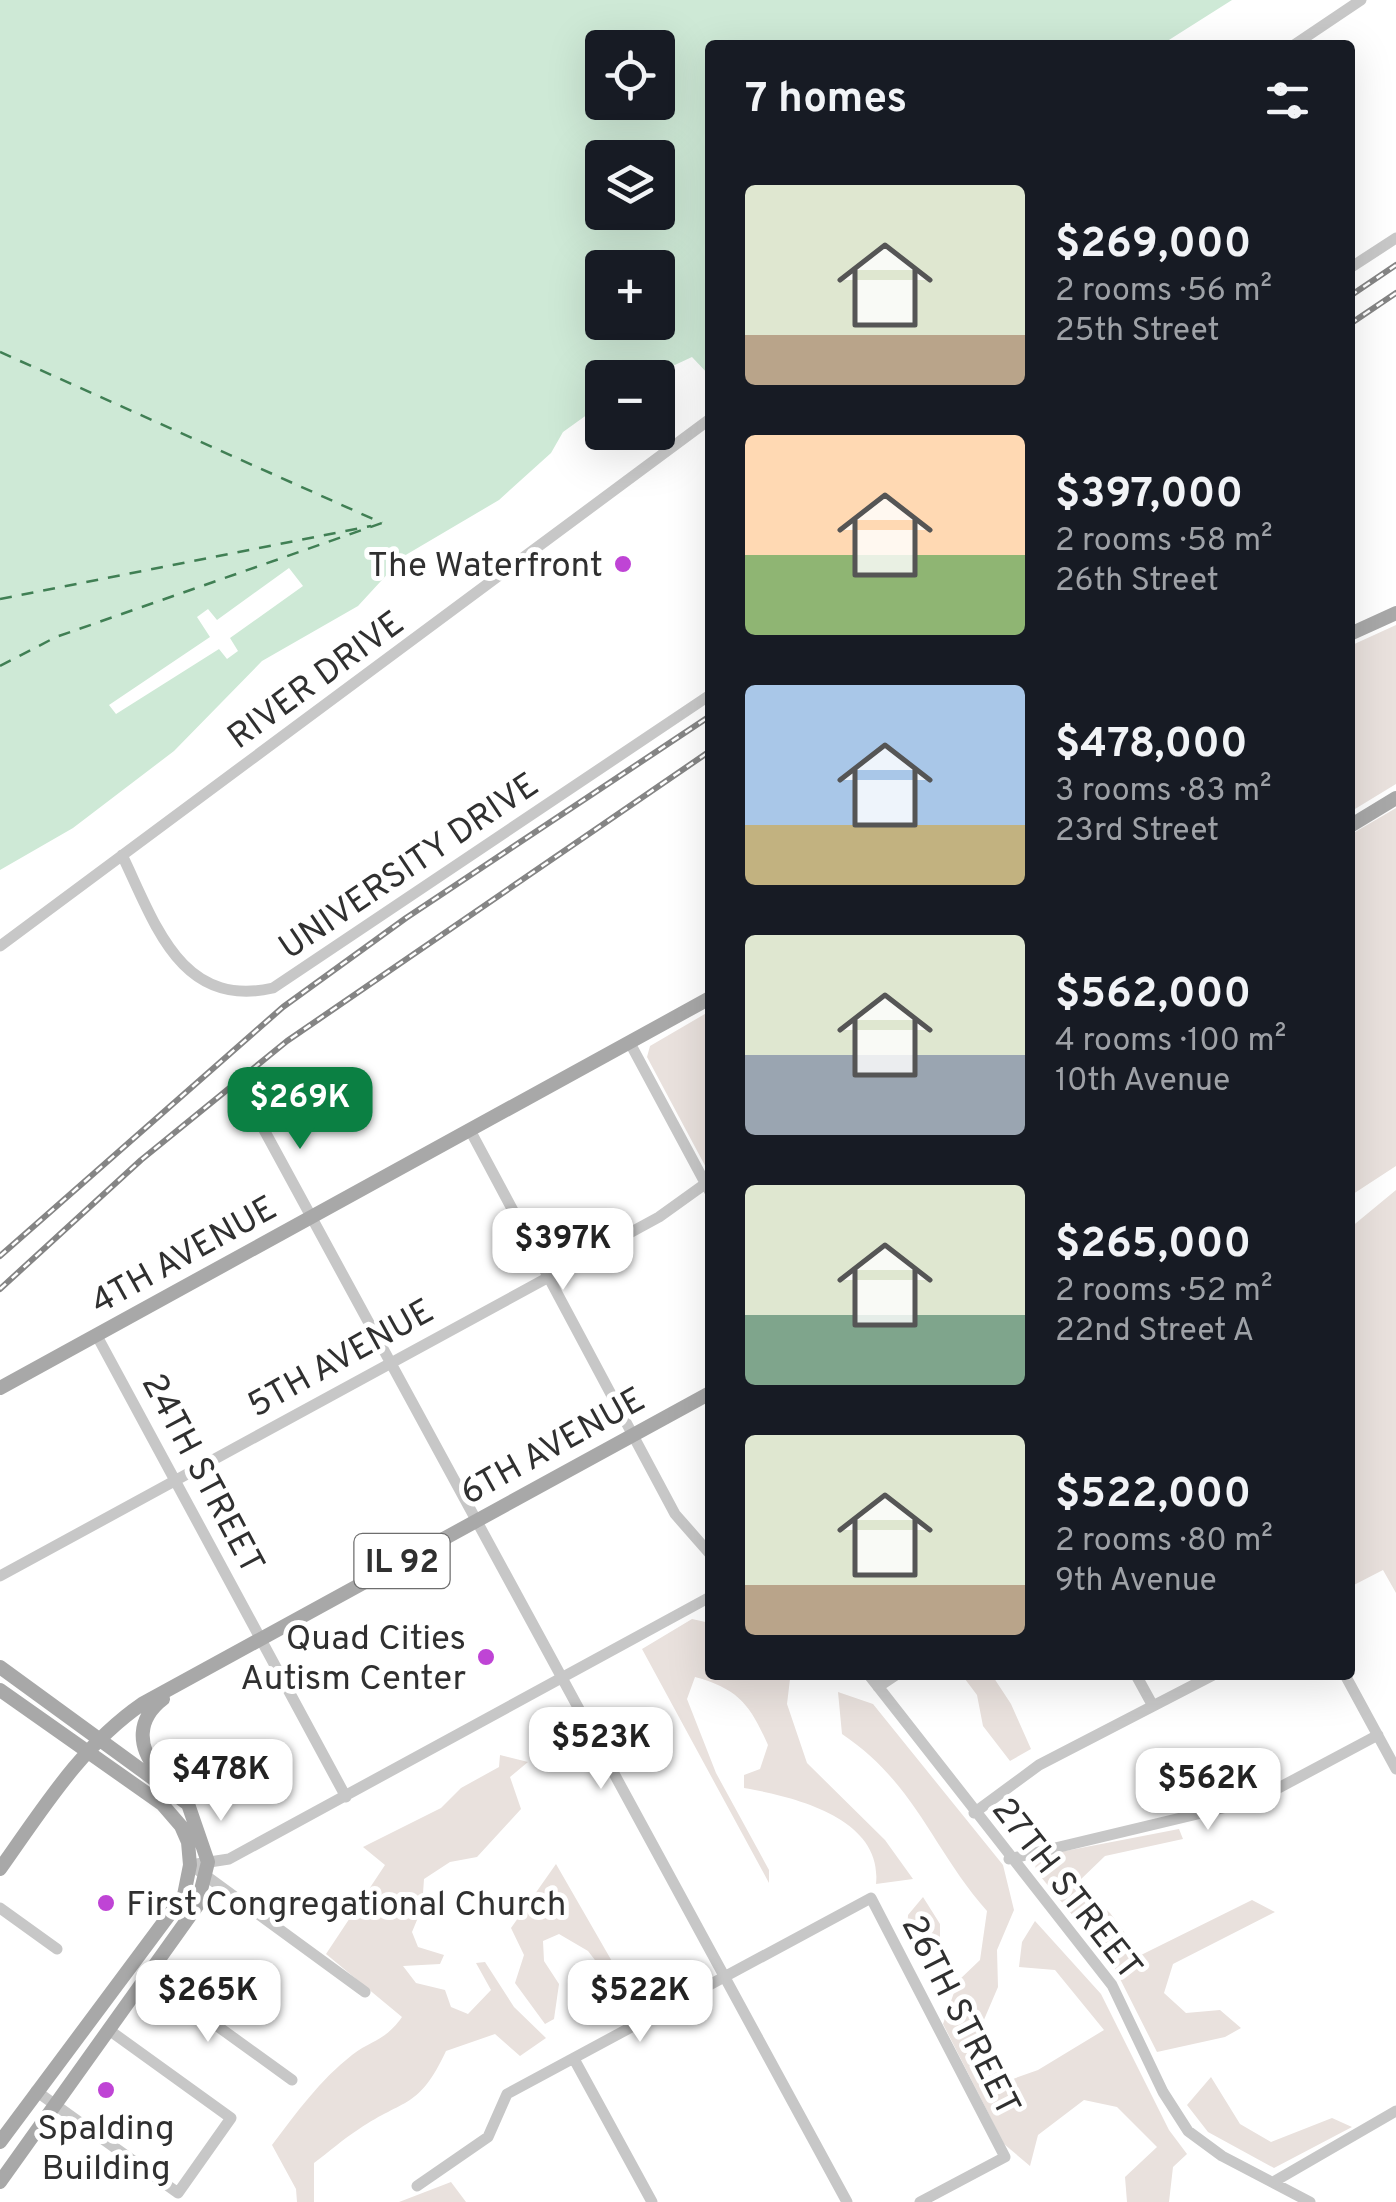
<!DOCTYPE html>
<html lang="en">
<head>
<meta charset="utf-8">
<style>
	body { margin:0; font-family:Overpass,sans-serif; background:#242831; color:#f1f3f6; height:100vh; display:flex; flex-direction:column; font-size:38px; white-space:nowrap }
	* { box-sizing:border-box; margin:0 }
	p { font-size:32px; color:#9ea1a6 }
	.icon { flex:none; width:55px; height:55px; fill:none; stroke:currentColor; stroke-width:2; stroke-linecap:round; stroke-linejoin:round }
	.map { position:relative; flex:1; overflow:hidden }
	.details { position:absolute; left:705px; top:40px; width:650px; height:1640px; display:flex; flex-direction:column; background:#171b24; border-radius:10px; box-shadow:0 10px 40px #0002 }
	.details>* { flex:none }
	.fabs { position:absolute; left:585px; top:30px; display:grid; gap:20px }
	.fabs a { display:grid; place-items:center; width:90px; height:90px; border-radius:10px; background:#171b24; box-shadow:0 10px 40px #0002; font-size:50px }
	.price { position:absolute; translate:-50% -85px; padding:0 22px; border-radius:20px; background:#fff; color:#222; font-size:32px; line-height:65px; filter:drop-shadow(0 2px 5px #0008) }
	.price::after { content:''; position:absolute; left:50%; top:60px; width:30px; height:22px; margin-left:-15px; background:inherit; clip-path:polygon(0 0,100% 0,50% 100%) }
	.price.current { background:#0b8043; color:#fff }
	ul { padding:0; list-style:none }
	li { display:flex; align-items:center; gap:30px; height:250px; padding:0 40px }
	li span { display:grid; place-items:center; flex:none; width:280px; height:200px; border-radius:10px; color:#555 }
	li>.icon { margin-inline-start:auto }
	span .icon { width:120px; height:120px; fill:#fffc; stroke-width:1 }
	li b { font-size:42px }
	h2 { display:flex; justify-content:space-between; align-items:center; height:120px; padding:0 40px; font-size:42px }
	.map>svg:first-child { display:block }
	.green { fill:#e9e1dd }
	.water { fill:#cee9d6; fill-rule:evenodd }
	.pier { fill:#fff }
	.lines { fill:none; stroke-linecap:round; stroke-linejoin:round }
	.ferry { stroke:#407f54; stroke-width:2.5; stroke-dasharray:12 10; stroke-linecap:butt }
	.minor { stroke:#c7c7c7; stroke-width:11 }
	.major { stroke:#a8a8a8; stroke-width:14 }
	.rail-casing { stroke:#858585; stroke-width:6 }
	.rail { stroke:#fff; stroke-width:2.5; stroke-dasharray:8; stroke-linecap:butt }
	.poi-dot { fill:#bf44d5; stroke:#fff; stroke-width:4 }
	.labels { text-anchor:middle; stroke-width:10; stroke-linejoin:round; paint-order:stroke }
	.shield { fill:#fff; stroke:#6e6e6e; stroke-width:2.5 }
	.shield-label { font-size:32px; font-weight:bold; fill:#303030 }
	.poi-label { font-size:35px; fill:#303030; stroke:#fff; text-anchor:end }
	.street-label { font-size:35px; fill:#303030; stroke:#fff }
</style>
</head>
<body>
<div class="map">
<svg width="1396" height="2202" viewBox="0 0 1396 2202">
	<rect width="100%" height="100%" fill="#fff"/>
	<!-- green -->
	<path class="green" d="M1396,625V784L1350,812V646Z
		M1396,808V1166L1350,1196V835Z
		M710,1011V1175L647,1057L650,1046Z
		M1396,1190V1593L1383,1570L1350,1587V1228Z
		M692,1619L710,1623V1675H786L790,1679L787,1704L807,1763L885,1840L913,1879L876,1884C883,1818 795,1797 744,1788V1775L760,1769L768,1745C750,1705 739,1689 695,1677L687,1699L716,1773L769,1870V1883L642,1649Z
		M962,1675H992L1011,1704L1031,1749L1010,1761L983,1726L977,1695Z
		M838,1692L873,1704L1003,1865L1014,1910L997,1950L998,1987L983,2022L989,2056L1010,2080L1038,2070L1104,2030L1055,1970L1019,1967L1022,1942L1035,1921L1101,1994L1169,2130L1187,2154L1173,2167L1169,2202H1127L1125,2177L1157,2147L1117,2107L1084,2100L1038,2135L1030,2166L1004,2144L943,2024L958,1981L980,1960L987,1911C931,1847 916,1784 842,1734Z
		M500,1755L528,1762L510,1777L521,1809L477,1857L450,1862L424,1879L422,1908L412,1932L418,1947L444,1955L440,1964L403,1966L416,1983L445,1990L451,2007L468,2014L491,1990L476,1963L485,1962L514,2007L546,2038L520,2056L495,2034L446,2051C419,2109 405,2098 359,2129C343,2139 329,2152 314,2163V2202H297L296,2189L272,2145C296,2113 320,2080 352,2055C373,2039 384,2042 402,2017L326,1954L385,1865L363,1847L441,1808L461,1788L499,1767Z
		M1179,1829L1183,1839L1105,1856L1077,1883L1110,1913L1141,1955L1252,1900L1275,1912L1173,1964L1164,1993L1186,2013L1220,2010L1241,2028L1225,2037L1157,2052L1112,1963L1036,1871L1034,1857Z
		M556,1864L621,1977H608L588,1951L559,1934L543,1941L544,1961L559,1984L554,2019L545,2024L515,1983L524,1955L511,1928Z
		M923,1897L940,1924V1946L907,1936L908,1915Z
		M1211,2077L1240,2124L1271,2142L1332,2118L1352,2127L1274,2168L1208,2132L1187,2105Z
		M451,2182L466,2202H398H399Z"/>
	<!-- water -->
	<path class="water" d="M0,0H1232L1161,45H710V376L692,357L649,377L602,378V404L563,432L551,453L499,500L404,556L358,606L262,661L174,751L73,828L0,870ZM602,48H658V102H602ZM602,158H658V212H602ZM602,268H658V322H602Z"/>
	<!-- pier -->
	<path class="pier" d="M289,568L303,586L230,638L238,651L227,659L219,649L116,714L109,705L210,637L197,617L208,609L217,620Z"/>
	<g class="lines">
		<!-- ferry -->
		<path class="ferry" d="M0,352L382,523
			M0,599L371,526
			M0,666L56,637L382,523"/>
		<!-- minor -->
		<path class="minor" d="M1294,45L1361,0
			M1350,268L1396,238
			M122,855C155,923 180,1009 273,988L710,695
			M0,946L710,419
			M631,1045L710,1192
			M251,1106L847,2202
			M471,1132L675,1514L710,1554
			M97,1336L346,1797
			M0,1576L659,1217L705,1184
			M869,1675L1112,1985L1163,2092L1188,2131L1222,2156L1310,2202
			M1136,1675L1153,1706
			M1345,1675L1396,1769
			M878,1687L896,1675
			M974,1813L1039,1765L1213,1675
			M1009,1859L1256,1800L1378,1735
			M190,1865L229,1859L710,1597
			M198,1870L365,1992
			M0,1908L57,1949
			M148,1976L292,2080
			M574,2059L652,2202
			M36,2091L178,2193L231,2118L109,2030
			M1275,2181L1396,2111
			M417,2186L488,2137L507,2094L871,1898L1005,2157L920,2202"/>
		<!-- major -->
		<path class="major" d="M1350,634L1396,613
			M1350,826L1396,798
			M0,1388L710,998
			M0,1667L188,1804L208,1862L197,1906L0,2182
			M0,1690L162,1804L181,1826L188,1842L190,1865L184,1895L0,2142
			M157,1770C137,1746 137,1719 163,1699
			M0,1869C42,1810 81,1746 142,1704L710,1393"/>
		<!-- rail casing -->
		<g class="rail-casing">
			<path id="rail" d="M1350,296L1396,265
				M1350,324L1396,293
				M0,1256L283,1007L406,918L710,716
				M0,1289L141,1160L287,1041L710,751"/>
		</g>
		<!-- rail -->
		<use href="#rail" class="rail"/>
	</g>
	<!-- markers -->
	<g class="poi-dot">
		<circle cx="623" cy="564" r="10"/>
		<circle cx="486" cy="1657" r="10"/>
		<circle cx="106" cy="1903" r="10"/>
		<circle cx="106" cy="2090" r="10"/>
	</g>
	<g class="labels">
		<!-- shield labels -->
		<rect class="shield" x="354.5" y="1534" width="95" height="54" rx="8"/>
		<g class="shield-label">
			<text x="402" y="1572">IL 92</text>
		</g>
		<!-- poi labels -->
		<g class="poi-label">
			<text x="603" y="576">The Waterfront</text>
			<text x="466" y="1649">Quad Cities<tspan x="466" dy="40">Autism Center</tspan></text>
			<text x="126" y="1915" text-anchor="start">First Congregational Church</text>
			<text x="106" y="2139" text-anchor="middle">Spalding<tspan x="106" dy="40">Building</tspan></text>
		</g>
		<!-- street labels -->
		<g class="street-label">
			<text transform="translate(315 679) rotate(-36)" y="12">RIVER DRIVE</text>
			<text transform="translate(408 865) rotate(-34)" y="12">UNIVERSITY DRIVE</text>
			<text transform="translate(183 1254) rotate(-29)" y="12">4TH AVENUE</text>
			<text transform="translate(340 1357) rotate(-29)" y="12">5TH AVENUE</text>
			<text transform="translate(552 1445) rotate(-29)" y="12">6TH AVENUE</text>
			<text transform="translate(204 1473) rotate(62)" y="12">24TH STREET</text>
			<text transform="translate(1068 1888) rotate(52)" y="12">27TH STREET</text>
			<text transform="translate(962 2015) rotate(63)" y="12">26TH STREET</text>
		</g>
	</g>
</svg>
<div class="fabs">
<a><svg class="icon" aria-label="locate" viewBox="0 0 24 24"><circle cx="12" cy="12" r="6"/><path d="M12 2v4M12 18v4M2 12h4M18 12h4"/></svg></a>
<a><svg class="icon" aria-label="layers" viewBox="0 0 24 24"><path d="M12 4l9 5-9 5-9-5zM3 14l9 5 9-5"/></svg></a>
<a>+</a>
<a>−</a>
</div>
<b class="price current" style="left:300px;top:1152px">$269K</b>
<b class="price" style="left:563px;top:1293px">$397K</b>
<b class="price" style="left:601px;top:1792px">$523K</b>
<b class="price" style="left:221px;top:1824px">$478K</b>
<b class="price" style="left:1208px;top:1833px">$562K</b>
<b class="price" style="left:208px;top:2045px">$265K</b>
<b class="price" style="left:640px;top:2045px">$522K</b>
<section class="details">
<h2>7 homes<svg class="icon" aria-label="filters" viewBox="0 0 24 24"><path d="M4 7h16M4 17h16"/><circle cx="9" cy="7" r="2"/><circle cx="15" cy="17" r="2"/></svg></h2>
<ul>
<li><span style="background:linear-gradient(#dfe7d0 75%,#b9a48a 0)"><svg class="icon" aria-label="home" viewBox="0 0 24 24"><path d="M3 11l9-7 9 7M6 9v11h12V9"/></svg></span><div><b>$269,000</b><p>2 rooms · 56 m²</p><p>25th Street</p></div></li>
<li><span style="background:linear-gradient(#ffd9b3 60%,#8fb573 0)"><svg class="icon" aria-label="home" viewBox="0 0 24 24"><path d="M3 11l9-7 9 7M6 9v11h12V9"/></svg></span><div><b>$397,000</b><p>2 rooms · 58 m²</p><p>26th Street</p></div></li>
<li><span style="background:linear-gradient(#a9c7e8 70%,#c2b280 0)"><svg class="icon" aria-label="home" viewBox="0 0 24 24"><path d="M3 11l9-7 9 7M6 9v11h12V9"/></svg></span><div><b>$478,000</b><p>3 rooms · 83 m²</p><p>23rd Street</p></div></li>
<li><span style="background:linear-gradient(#dfe7d0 60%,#9aa5b1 0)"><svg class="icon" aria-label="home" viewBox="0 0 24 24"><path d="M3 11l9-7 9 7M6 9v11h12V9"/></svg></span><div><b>$562,000</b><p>4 rooms · 100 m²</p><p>10th Avenue</p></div></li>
<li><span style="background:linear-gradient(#dfe7d0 65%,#7fa58c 0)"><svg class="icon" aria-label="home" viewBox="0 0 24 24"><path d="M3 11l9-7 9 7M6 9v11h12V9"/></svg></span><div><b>$265,000</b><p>2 rooms · 52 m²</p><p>22nd Street A</p></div></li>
<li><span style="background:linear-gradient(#dfe7d0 75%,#b9a48a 0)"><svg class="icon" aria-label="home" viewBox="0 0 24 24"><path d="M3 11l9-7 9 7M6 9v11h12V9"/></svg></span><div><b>$522,000</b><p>2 rooms · 80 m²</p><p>9th Avenue</p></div></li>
</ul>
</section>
</div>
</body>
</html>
